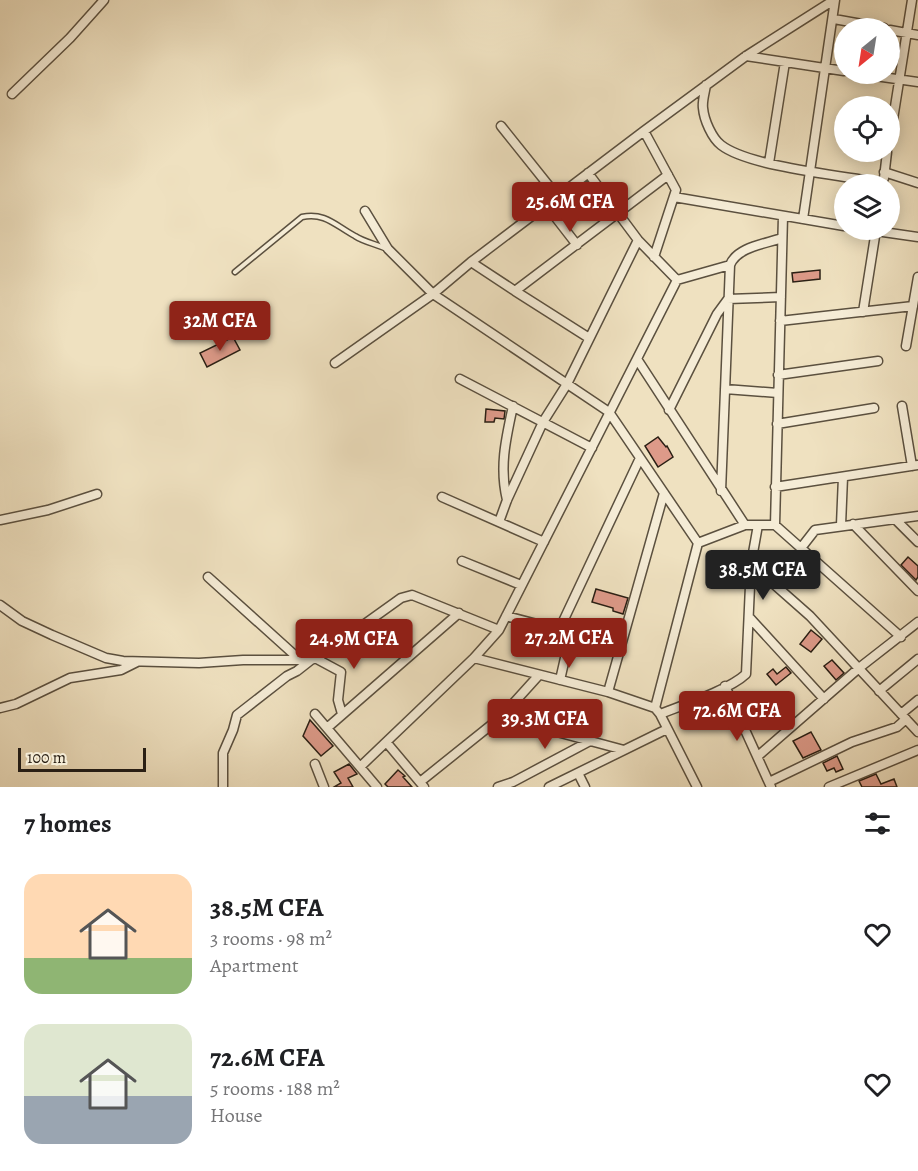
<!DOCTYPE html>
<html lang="en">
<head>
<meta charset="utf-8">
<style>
	body { margin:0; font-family:Alegreya,serif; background:#f2f2f2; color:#202124; height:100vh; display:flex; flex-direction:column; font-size:22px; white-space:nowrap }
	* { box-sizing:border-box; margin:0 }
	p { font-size:20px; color:#757577 }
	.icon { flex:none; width:33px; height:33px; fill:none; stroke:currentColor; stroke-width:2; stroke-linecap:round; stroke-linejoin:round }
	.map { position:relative; height:787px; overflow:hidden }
	.details { display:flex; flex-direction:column; background:#fff; flex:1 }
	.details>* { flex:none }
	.needle { width:39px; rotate:210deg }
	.buttons { position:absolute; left:834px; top:18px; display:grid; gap:12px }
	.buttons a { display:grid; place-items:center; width:66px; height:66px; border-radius:50%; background:#fff; box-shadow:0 3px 15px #0003; font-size:30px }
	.scale { position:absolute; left:18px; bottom:15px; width:128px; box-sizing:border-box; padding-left:6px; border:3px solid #2a1f14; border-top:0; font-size:16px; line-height:21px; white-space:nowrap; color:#2a1f14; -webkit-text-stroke:4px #f5ecd6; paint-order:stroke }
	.price { position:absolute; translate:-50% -51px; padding:0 14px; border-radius:6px; background:#8f2418; color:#fff; font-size:20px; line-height:39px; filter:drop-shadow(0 2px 3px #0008) }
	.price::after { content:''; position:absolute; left:50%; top:36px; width:18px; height:14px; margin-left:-9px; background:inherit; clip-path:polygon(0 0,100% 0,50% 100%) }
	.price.selected { background:#222; color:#fff }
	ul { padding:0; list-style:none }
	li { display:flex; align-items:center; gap:18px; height:150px; padding:0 24px }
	li span { display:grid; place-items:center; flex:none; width:168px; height:120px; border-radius:18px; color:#555 }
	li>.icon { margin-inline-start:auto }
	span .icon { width:72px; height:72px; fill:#fffc; stroke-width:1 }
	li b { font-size:26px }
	h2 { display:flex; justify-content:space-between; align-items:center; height:72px; padding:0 24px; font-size:26px }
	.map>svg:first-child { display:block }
	.building { fill:#dd9a89; stroke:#2a1f14; stroke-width:1.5 }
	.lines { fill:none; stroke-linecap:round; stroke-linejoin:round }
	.service-casing { stroke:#5b503f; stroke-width:7 }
	.minor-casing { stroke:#5b503f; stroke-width:11 }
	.service { stroke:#f5ecd6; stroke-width:4 }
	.minor { stroke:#f5ecd6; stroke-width:8 }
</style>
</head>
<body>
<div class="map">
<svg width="918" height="787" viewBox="0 0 918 787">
	<rect width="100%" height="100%" fill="#efe1c0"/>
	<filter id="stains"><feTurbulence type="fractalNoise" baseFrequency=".00333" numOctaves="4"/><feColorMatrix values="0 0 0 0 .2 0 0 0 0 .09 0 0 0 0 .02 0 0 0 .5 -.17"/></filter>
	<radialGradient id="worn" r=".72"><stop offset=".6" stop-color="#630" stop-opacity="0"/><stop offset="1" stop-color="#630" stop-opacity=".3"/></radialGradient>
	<!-- building -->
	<path class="building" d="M820,270V279L793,282L792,273Z
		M233,337L240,350L207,367L200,353Z
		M486,409L505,411L504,419L495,418L494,422H485Z
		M658,437L666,447L667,446L673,457L658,467L645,446Z
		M908,557L918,566V577L916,580L901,565Z
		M596,589L628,598L623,614L613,611V608L592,602Z
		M811,630L822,639L811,652L800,644Z
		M832,660L844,673L836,680L824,666Z
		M786,667L791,673L776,685L767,674L773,669L777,674Z
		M310,720L333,746L321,756L303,736Z
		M811,732L821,750L803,758L793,741Z
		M837,756L843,769L836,772L834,768L827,771L823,763Z
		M349,764L357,774L348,778L353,787H334L341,783L334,772Z
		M398,770L405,776L403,777L412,787H388L385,784Z
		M876,774L881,784L894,779L897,787H862L859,781Z"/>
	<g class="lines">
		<!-- service casing -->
		<g class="service-casing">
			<path id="service" d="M235,272L302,217C325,212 336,226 355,236C364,242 376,244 387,249"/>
		</g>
		<!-- minor casing -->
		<g class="minor-casing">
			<path id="minor" d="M834,19L884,28
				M890,30L918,35
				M746,56L844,71
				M861,74L918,82
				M706,85C705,92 702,101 703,108C704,120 712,138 721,145C749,167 845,176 883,183
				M12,94L70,38L104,0
				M501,126L557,196
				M644,131L676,190L654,257
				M890,138L912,0
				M769,163L785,62
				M884,172L918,183
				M588,173L638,240L677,280
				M884,178L887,152
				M674,197L844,226
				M546,205L577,245
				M365,211L388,249L433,294L609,412L698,543L655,708
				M803,219L835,0
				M869,230L918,237
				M471,262L515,291L668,175
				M515,291L589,338
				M863,312L876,230
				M780,321L913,306
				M906,346L918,277
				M637,359L745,525
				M335,363L433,294L471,262L644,131L746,56L834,0
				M778,375L878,361
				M460,379L592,448
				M725,389L778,393
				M902,406L912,466
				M669,410L717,314L728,299L781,297
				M777,424L874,408
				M775,487L918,465
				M721,491L730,265C737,247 765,244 782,238
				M442,497L544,542
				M507,500C499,467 506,438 513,406
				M0,520L48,510L97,494
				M896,520L918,542
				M499,522L507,500L543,422L567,384L638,240
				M853,524L918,591
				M775,525L783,216
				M841,525L843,477
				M698,543L745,525H775L901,637
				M801,548L815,530L918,516
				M462,561L521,585
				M751,564L810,616L918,732
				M208,577L299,659
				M0,605L22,621L52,635L106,658L123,661L199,663L243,660H311L320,656L401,598L412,595L499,630
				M506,616L621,646
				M749,617L824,699
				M559,630L640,458
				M315,658L341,672L338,700L342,714
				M474,658L608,692L655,708L660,714L697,787
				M560,680L565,658L574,634
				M725,686L771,787
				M879,691L918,659
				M608,692L664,493
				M0,708L16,704L70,678L121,670L137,662
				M315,714L377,787
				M660,714C683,705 729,690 746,674L751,564L758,525
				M901,714L918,700
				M501,717L624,750
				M327,728L459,613
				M387,743L424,787
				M758,756L859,668L918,622
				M315,764L324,787
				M360,767L474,658L499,630L677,280L730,265
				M578,773L585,787
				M420,782L501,717L539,675
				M769,782L852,742L897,727L906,719
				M223,787V753L233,730L237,715L287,676L297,671L311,660
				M498,787L513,782L590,741
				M549,787L667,729
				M829,787L918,750"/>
		</g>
		<!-- service -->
		<use href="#service" class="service"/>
		<!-- minor -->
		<use href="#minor" class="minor"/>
	</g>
	<rect width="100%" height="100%" filter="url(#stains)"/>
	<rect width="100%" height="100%" fill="url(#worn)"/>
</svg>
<div class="buttons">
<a><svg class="needle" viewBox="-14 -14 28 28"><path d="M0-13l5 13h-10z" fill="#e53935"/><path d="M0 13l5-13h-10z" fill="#757577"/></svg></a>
<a><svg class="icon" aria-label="locate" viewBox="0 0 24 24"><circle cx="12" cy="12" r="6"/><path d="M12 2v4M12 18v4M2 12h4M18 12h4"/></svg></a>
<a><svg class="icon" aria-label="layers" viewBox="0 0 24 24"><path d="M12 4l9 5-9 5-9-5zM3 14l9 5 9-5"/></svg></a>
</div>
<div class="scale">100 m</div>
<b class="price" style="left:570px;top:233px">25.6M CFA</b>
<b class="price" style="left:220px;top:352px">32M CFA</b>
<b class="price selected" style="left:763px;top:601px">38.5M CFA</b>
<b class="price" style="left:569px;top:669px">27.2M CFA</b>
<b class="price" style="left:354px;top:670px">24.9M CFA</b>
<b class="price" style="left:737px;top:742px">72.6M CFA</b>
<b class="price" style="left:545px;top:750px">39.3M CFA</b>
</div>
<section class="details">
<h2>7 homes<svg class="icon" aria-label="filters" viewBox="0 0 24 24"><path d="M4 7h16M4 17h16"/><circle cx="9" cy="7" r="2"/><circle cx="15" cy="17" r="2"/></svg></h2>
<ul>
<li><span style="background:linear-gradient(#ffd9b3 70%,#8fb573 0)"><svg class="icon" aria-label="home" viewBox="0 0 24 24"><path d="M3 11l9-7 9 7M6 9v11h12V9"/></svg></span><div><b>38.5M CFA</b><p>3 rooms · 98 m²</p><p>Apartment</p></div><svg class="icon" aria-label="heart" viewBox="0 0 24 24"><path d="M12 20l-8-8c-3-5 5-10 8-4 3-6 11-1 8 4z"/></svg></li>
<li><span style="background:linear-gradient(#dfe7d0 60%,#9aa5b1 0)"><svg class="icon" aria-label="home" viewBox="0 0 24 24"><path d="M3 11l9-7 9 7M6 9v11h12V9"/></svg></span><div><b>72.6M CFA</b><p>5 rooms · 188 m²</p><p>House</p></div><svg class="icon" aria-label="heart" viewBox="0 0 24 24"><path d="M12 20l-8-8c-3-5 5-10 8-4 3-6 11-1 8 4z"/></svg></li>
</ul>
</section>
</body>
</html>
